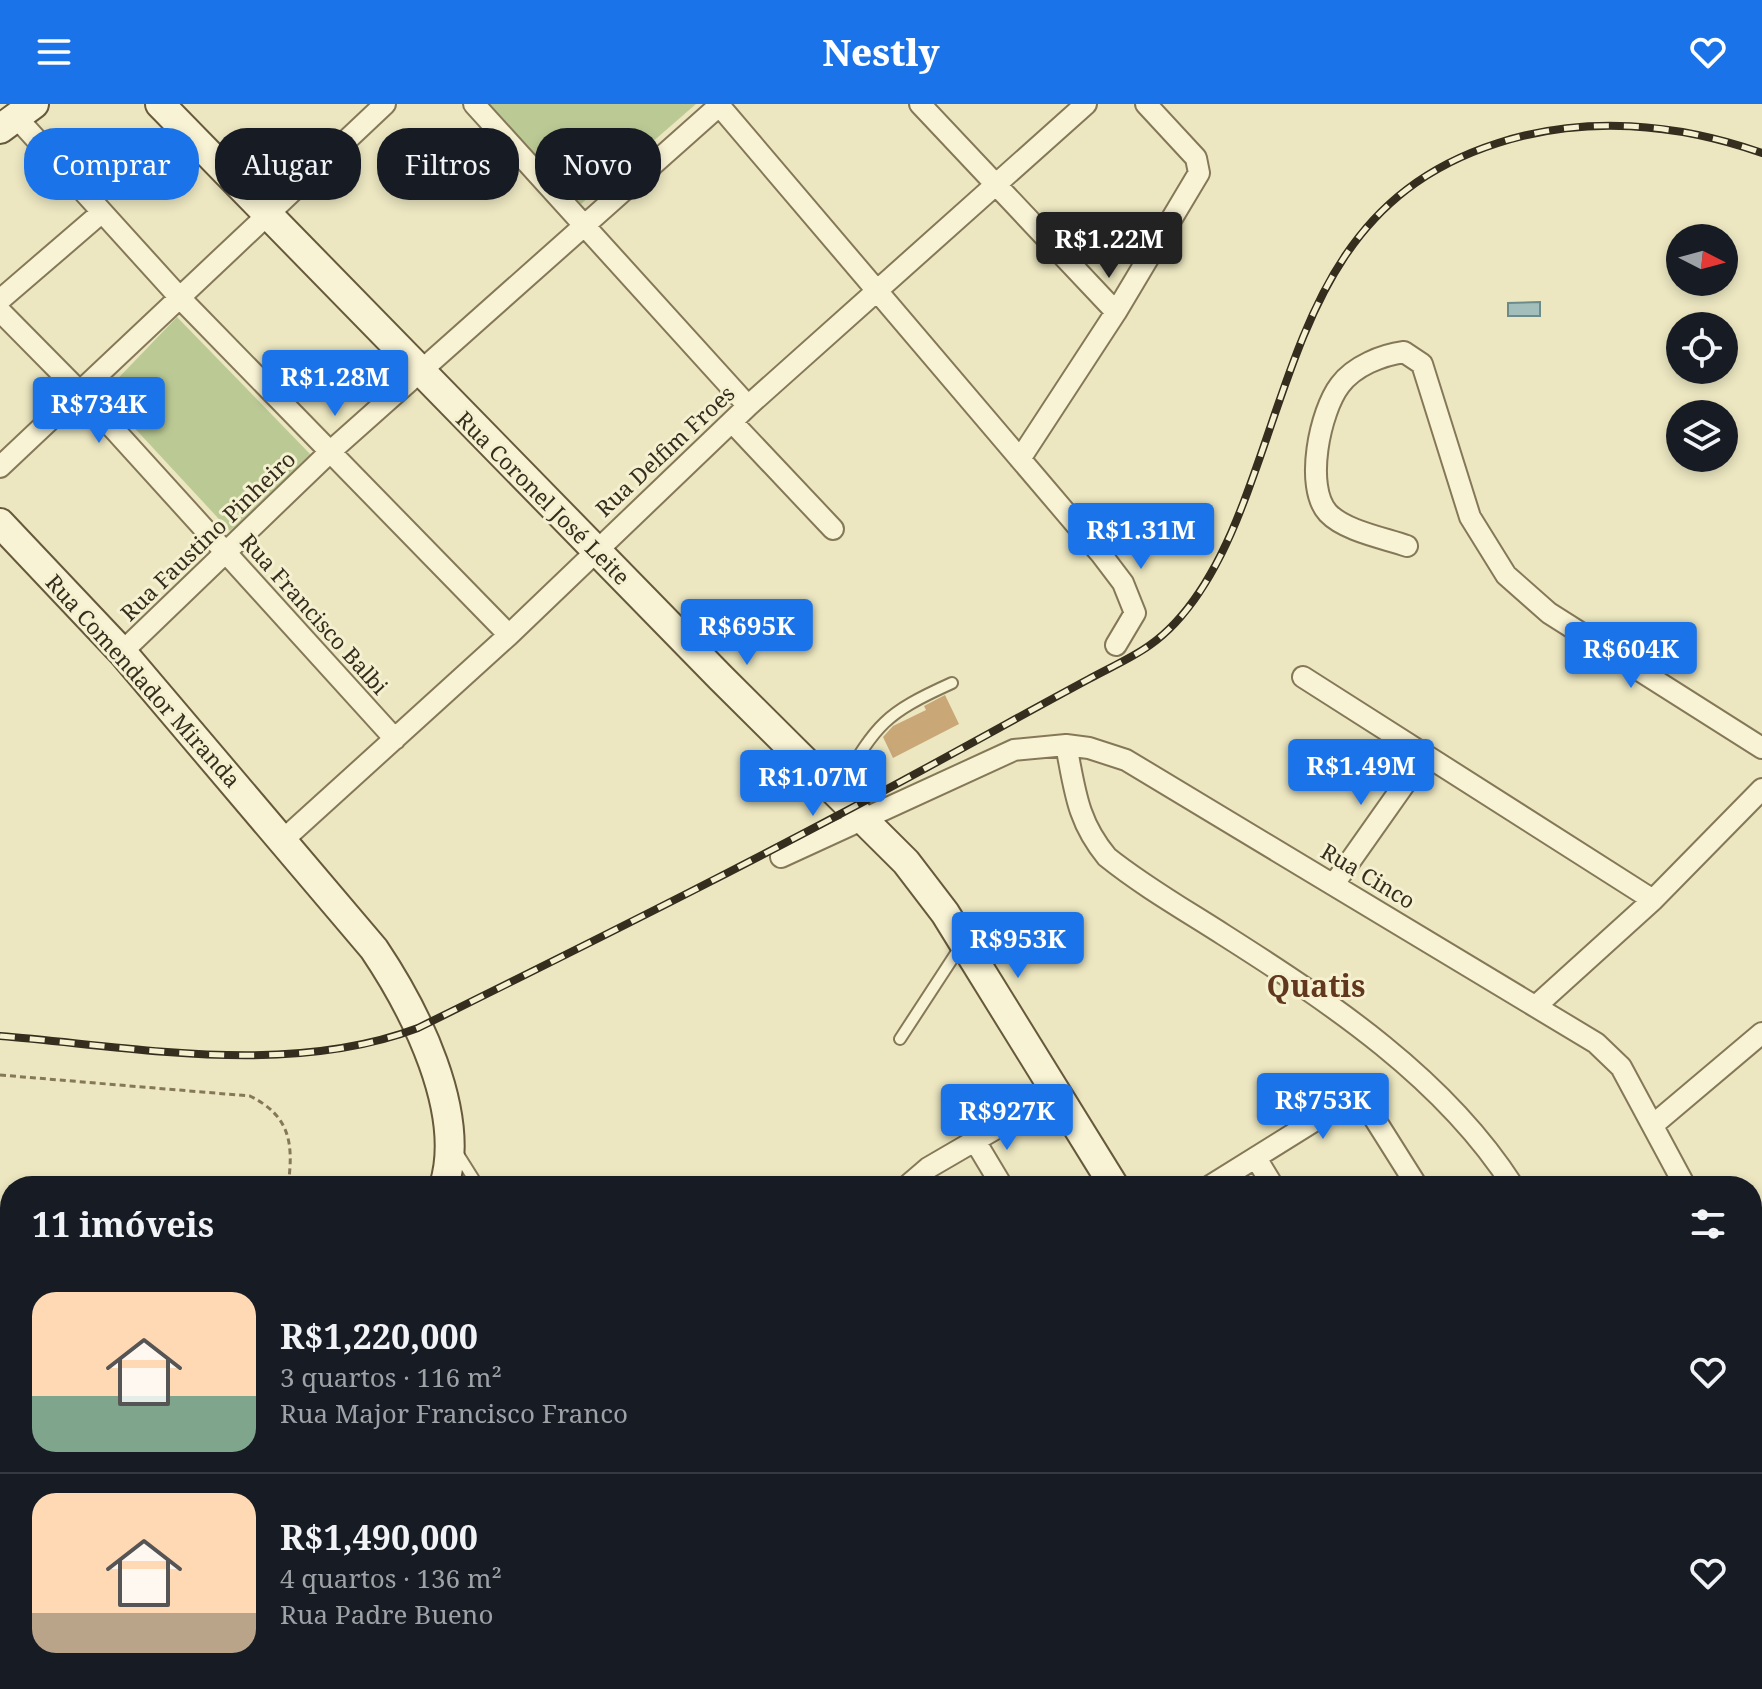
<!DOCTYPE html>
<html lang="pt">
<head>
<meta charset="utf-8">
<style>
	body { margin:0; font-family:"Noto Serif",serif; background:#242831; color:#f1f3f6; height:100vh; display:flex; flex-direction:column; font-size:30px; white-space:nowrap }
	* { box-sizing:border-box; margin:0 }
	p { font-size:26px; color:#9ea1a6 }
	.icon { flex:none; width:44px; height:44px; fill:none; stroke:currentColor; stroke-width:2; stroke-linecap:round; stroke-linejoin:round }
	.map { position:relative; flex:1; overflow:hidden }
	.side { position:absolute; left:0px; top:1072px; width:1762px; height:514px; display:flex; flex-direction:column; background:#171b24; border-radius:32px 32px 0 0; box-shadow:0 4px 12px #0003 }
	.side>* { flex:none }
	.top-card { position:absolute; left:24px; top:24px; width:800px; height:72px; display:flex; gap:16px }
	.needle { width:52px; rotate:96deg }
	.buttons { position:absolute; left:1666px; top:120px; display:grid; gap:16px }
	.buttons a { display:grid; place-items:center; width:72px; height:72px; border-radius:50%; background:#171b24; box-shadow:0 4px 12px #0003; font-size:40px }
	.price { position:absolute; translate:-50% -68px; padding:0 18px; border-radius:8px; background:#1a73e8; color:#fff; font-size:26px; line-height:52px; filter:drop-shadow(0 2px 4px #0008) }
	.price::after { content:''; position:absolute; left:50%; top:48px; width:24px; height:18px; margin-left:-12px; background:inherit; clip-path:polygon(0 0,100% 0,50% 100%) }
	.price.selected { background:#222; color:#fff }
	ul { padding:0; list-style:none }
	li { display:flex; align-items:center; gap:24px; height:200px; padding:0 32px }
	li+li { border-top:2px solid #363941 }
	li span { display:grid; place-items:center; flex:none; width:224px; height:160px; border-radius:24px; color:#555 }
	li>.icon { margin-inline-start:auto }
	span .icon { width:96px; height:96px; fill:#fffc; stroke-width:1 }
	li b { font-size:34px }
	h2 { display:flex; justify-content:space-between; align-items:center; height:96px; padding:0 32px; font-size:34px }
	.chip { padding:0 28px; border-radius:32px; background:#171b24; box-shadow:0 4px 12px #0003; font-size:28px; line-height:72px }
	.chip.selected { background:#1a73e8; color:#fff }
	header { display:flex; justify-content:space-between; align-items:center; height:104px; padding:0 32px; background:#1a73e8; color:#fff; font-size:36px; font-weight:800 }
	.map>svg:first-child { display:block }
	.green { fill:#bbca95 }
	.water { fill:#a3bfbb; stroke:#6b8c8a; stroke-width:2 }
	.building { fill:#caa777 }
	.lines { fill:none; stroke-linecap:round; stroke-linejoin:round }
	.lane-casing { stroke:#857859; stroke-width:14 }
	.street-casing { stroke:#857859; stroke-width:24 }
	.secondary-casing { stroke:#67593c; stroke-width:32 }
	.path { stroke:#857859; stroke-width:3; stroke-dasharray:6 4; stroke-linecap:butt }
	.lane { stroke:#f8f3d4; stroke-width:10 }
	.street { stroke:#f8f3d4; stroke-width:20 }
	.secondary { stroke:#f8f3d4; stroke-width:28 }
	.rail-casing { stroke:#352d1d; stroke-width:8 }
	.rail { stroke:#f4f0d0; stroke-width:5; stroke-dasharray:15; stroke-linecap:butt }
	.labels { text-anchor:middle; stroke-width:6; stroke-linejoin:round; paint-order:stroke }
	.street-label { font-size:22px; fill:#352d1d; stroke:#f4f0d0 }
	.district-label { font-size:30px; font-weight:bold; fill:#61371e; stroke:#f4f0d0 }
</style>
</head>
<body>
<header><svg class="icon" aria-label="menu" viewBox="0 0 24 24"><path d="M4 6h16M4 12h16M4 18h16"/></svg>Nestly<svg class="icon" aria-label="heart" viewBox="0 0 24 24"><path d="M12 20l-8-8c-3-5 5-10 8-4 3-6 11-1 8 4z"/></svg></header>
<div class="map">
<svg width="1762" height="1585" viewBox="0 0 1762 1585">
	<rect width="100%" height="100%" fill="#ece7c1"/>
	<!-- green -->
	<path class="green" d="M489,0H696L581,100Z
		M177,213L311,351L230,427L103,290Z"/>
	<!-- water -->
	<path class="water" d="M1540,198V212H1508V199Z"/>
	<!-- building -->
	<path class="building" d="M945,591L959,620L893,654L883,633L893,622L926,606L924,602Z"/>
	<g class="lines">
		<!-- lane casing -->
		<g class="lane-casing">
			<path id="lane" d="M838,686C877,621 881,611 952,579
				M900,935L962,840
				M456,1047L478,1082"/>
		</g>
		<!-- street casing -->
		<g class="street-casing">
			<path id="street" d="M474,0L748,302
				M718,0L1101,450L1123,479L1135,509L1116,541
				M920,0L1116,208
				M16,13L181,195L509,531
				M0,196L101,109
				M0,207L81,289L395,635
				M732,318L833,425
				M1020,355L1116,208L1199,69L1196,54L1146,0
				M0,363L385,0
				M1407,442C1384,434 1345,427 1328,409C1304,383 1320,307 1340,281C1354,262 1382,251 1404,248L1422,260L1470,413L1506,471L1549,509L1762,644
				M122,548L332,346L721,0
				M1303,573L1653,796
				M1066,641C1075,686 1077,717 1107,753C1143,782 1185,806 1224,831C1331,899 1444,974 1513,1082
				M283,736L509,531L748,302L1086,0
				M781,753L1014,646L1066,641L1089,644L1126,656L1596,939L1621,963L1685,1082
				M1334,780L1425,651
				M1537,901L1653,796L1762,685
				M1653,1021L1762,929
				M975,1037L1002,1082
				M1256,1054L1273,1082
				M907,1082L928,1064L1057,989
				M1210,1082L1335,1004L1354,999L1371,1009L1417,1082
				M1752,1212L1762,1231
				M1752,1477L1762,1470
				M495,1576L501,1585
				M652,1576L658,1585
				M719,1576L722,1585
				M994,1576L1000,1585
				M1305,1576L1311,1585
				M458,1585L467,1576
				M1278,1585L1292,1576
				M1695,1585L1697,1576"/>
		</g>
		<!-- secondary casing -->
		<g class="secondary-casing">
			<path id="secondary" d="M160,0L721,574L906,758L945,809L1114,1082
				M0,25L34,0
				M0,419L122,548L374,845C415,906 467,1008 444,1082
				M1419,1576L1423,1585
				M108,1585L112,1576"/>
		</g>
		<!-- path -->
		<path class="path" d="M0,971L250,992C290,1012 294,1039 288,1082"/>
		<!-- lane -->
		<use href="#lane" class="lane"/>
		<!-- street -->
		<use href="#street" class="street"/>
		<!-- secondary -->
		<use href="#secondary" class="secondary"/>
		<!-- rail casing -->
		<g class="rail-casing">
			<path id="rail" d="M0,932C136,943 288,973 418,924C600,834 781,744 959,646C1003,622 1046,598 1089,575C1109,564 1132,554 1150,541C1194,510 1222,454 1241,405C1301,252 1319,96 1498,39C1584,11 1677,19 1762,49"/>
		</g>
		<!-- rail -->
		<use href="#rail" class="rail"/>
	</g>
	<g class="labels">
		<!-- street labels -->
		<g class="street-label">
			<text transform="translate(665 347) rotate(-43)" y="8">Rua Delfim Froes</text>
			<text transform="translate(543 394) rotate(45)" y="8">Rua Coronel José Leite</text>
			<text transform="translate(208 432) rotate(-44)" y="8">Rua Faustino Pinheiro</text>
			<text transform="translate(314 510) rotate(48)" y="8">Rua Francisco Balbi</text>
			<text transform="translate(143 577) rotate(48)" y="8">Rua Comendador Miranda</text>
			<text transform="translate(1368 772) rotate(31)" y="8">Rua Cinco</text>
		</g>
		<!-- district labels -->
		<g class="district-label">
			<text x="1316" y="893">Quatis</text>
		</g>
	</g>
</svg>
<div class="buttons">
<a><svg class="needle" viewBox="-14 -14 28 28"><path d="M0-13l5 13h-10z" fill="#e53935"/><path d="M0 13l5-13h-10z" fill="#9ea1a6"/></svg></a>
<a><svg class="icon" aria-label="locate" viewBox="0 0 24 24"><circle cx="12" cy="12" r="6"/><path d="M12 2v4M12 18v4M2 12h4M18 12h4"/></svg></a>
<a><svg class="icon" aria-label="layers" viewBox="0 0 24 24"><path d="M12 4l9 5-9 5-9-5zM3 14l9 5 9-5"/></svg></a>
</div>
<b class="price selected" style="left:1109px;top:176px">R$1.22M</b>
<b class="price" style="left:335px;top:314px">R$1.28M</b>
<b class="price" style="left:99px;top:341px">R$734K</b>
<b class="price" style="left:1141px;top:467px">R$1.31M</b>
<b class="price" style="left:747px;top:563px">R$695K</b>
<b class="price" style="left:1631px;top:586px">R$604K</b>
<b class="price" style="left:1361px;top:703px">R$1.49M</b>
<b class="price" style="left:813px;top:714px">R$1.07M</b>
<b class="price" style="left:1018px;top:876px">R$953K</b>
<b class="price" style="left:1323px;top:1037px">R$753K</b>
<b class="price" style="left:1007px;top:1048px">R$927K</b>
<div class="top-card">
<a class="chip selected">Comprar</a>
<a class="chip">Alugar</a>
<a class="chip">Filtros</a>
<a class="chip">Novo</a>
</div>
<section class="side">
<h2>11 imóveis<svg class="icon" aria-label="filters" viewBox="0 0 24 24"><path d="M4 7h16M4 17h16"/><circle cx="9" cy="7" r="2"/><circle cx="15" cy="17" r="2"/></svg></h2>
<ul>
<li><span style="background:linear-gradient(#ffd9b3 65%,#7fa58c 0)"><svg class="icon" aria-label="home" viewBox="0 0 24 24"><path d="M3 11l9-7 9 7M6 9v11h12V9"/></svg></span><div><b>R$1,220,000</b><p>3 quartos · 116 m²</p><p>Rua Major Francisco Franco</p></div><svg class="icon" aria-label="heart" viewBox="0 0 24 24"><path d="M12 20l-8-8c-3-5 5-10 8-4 3-6 11-1 8 4z"/></svg></li>
<li><span style="background:linear-gradient(#ffd9b3 75%,#b9a48a 0)"><svg class="icon" aria-label="home" viewBox="0 0 24 24"><path d="M3 11l9-7 9 7M6 9v11h12V9"/></svg></span><div><b>R$1,490,000</b><p>4 quartos · 136 m²</p><p>Rua Padre Bueno</p></div><svg class="icon" aria-label="heart" viewBox="0 0 24 24"><path d="M12 20l-8-8c-3-5 5-10 8-4 3-6 11-1 8 4z"/></svg></li>
</ul>
</section>
</div>
</body>
</html>
